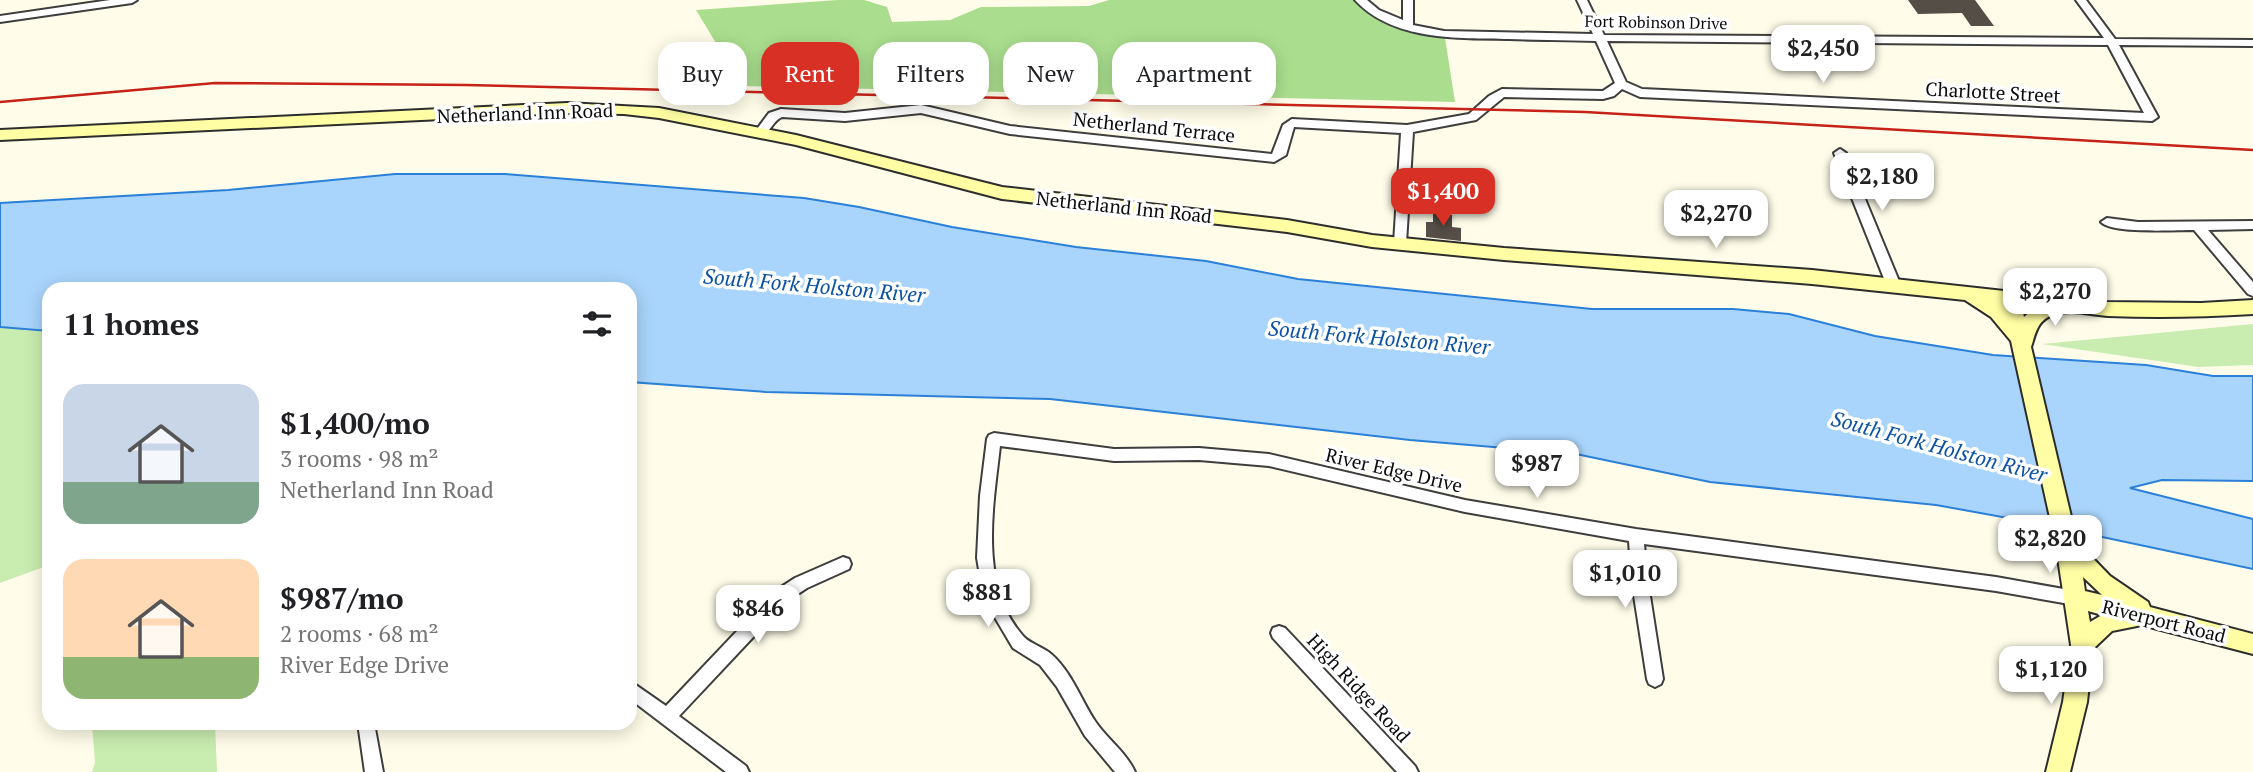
<!DOCTYPE html>
<html lang="en">
<head>
<meta charset="utf-8">
<style>
	body { margin:0; font-family:"PT Serif",serif; background:#f2f2f2; color:#202124; height:100vh; display:flex; flex-direction:column; font-size:26px; white-space:nowrap }
	* { box-sizing:border-box; margin:0 }
	p { font-size:23px; color:#757577 }
	.icon { flex:none; width:38px; height:38px; fill:none; stroke:currentColor; stroke-width:2; stroke-linecap:round; stroke-linejoin:round }
	.map { position:relative; flex:1; overflow:hidden }
	.panel { position:absolute; left:42px; top:282px; width:595px; height:448px; display:flex; flex-direction:column; background:#fff; border-radius:21px; box-shadow:0 4px 18px #0003 }
	.panel>* { flex:none }
	.banner { position:absolute; left:658px; top:42px; width:665px; height:63px; display:flex; gap:14px }
	.price { position:absolute; translate:-50% -60px; padding:0 16px; border-radius:14px; background:#fff; color:#222; font-size:23px; line-height:46px; filter:drop-shadow(0 2px 4px #0008) }
	.price::after { content:''; position:absolute; left:50%; top:42px; width:21px; height:16px; margin-left:-10px; background:inherit; clip-path:polygon(0 0,100% 0,50% 100%) }
	.price.on { background:#d93025; color:#fff }
	ul { padding:0; list-style:none }
	li { display:flex; align-items:center; gap:21px; height:175px; padding:0 21px }
	li span { display:grid; place-items:center; flex:none; width:196px; height:140px; border-radius:21px; color:#555 }
	li>.icon { margin-inline-start:auto }
	span .icon { width:84px; height:84px; fill:#fffc; stroke-width:1 }
	li b { font-size:30px }
	h2 { display:flex; justify-content:space-between; align-items:center; height:84px; padding:0 21px; font-size:30px }
	.chip { padding:0 24px; border-radius:21px; background:#fff; box-shadow:0 4px 18px #0003; font-size:24px; line-height:63px }
	.chip.on { background:#d93025; color:#fff }
	.map>svg:first-child { display:block }
	.green { fill:#c9ecb0 }
	.forest { fill:#aade8e }
	.water { fill:#a9d4fb; stroke:#2a80d9; stroke-width:2 }
	.building { fill:#554e47 }
	.lines { fill:none; stroke-linecap:round; stroke-linejoin:round }
	.street-casing { stroke:#3e3e3e; stroke-width:4 }
	.secondary-casing { stroke:#2d2d2d; stroke-width:4 }
	.street { fill:#fff; fill-rule:evenodd }
	.secondary { fill:#fffea4; fill-rule:evenodd }
	.rail { stroke:#c62218; stroke-width:2.5 }
	.labels { text-anchor:middle; stroke-width:7; stroke-linejoin:round; paint-order:stroke }
	.far-street-label { font-size:16px; fill:#0b0b0b; stroke:#fff }
	.street-label { font-size:19px; fill:#0b0b0b; stroke:#fff }
	.water-label { font-size:21px; font-style:italic; fill:#0b52a6; stroke:#fff }
</style>
</head>
<body>
<div class="map">
<svg width="2253" height="772" viewBox="0 0 2253 772">
	<rect width="100%" height="100%" fill="#fffde9"/>
	<!-- green -->
	<path class="green" d="M2253,324V365L2198,367L2042,344Z
		M0,327L49,331V565L0,583Z
		M92,723H215L217,772H92L95,763Z"/>
	<!-- forest -->
	<path class="forest" d="M838,0H864L887,7L892,22L950,20L981,7L1089,6L1109,0H1360L1408,27L1445,38L1455,102L742,86L696,10Z"/>
	<!-- water -->
	<path class="water" d="M395,174H505L804,198L859,207L952,227L1076,247L1206,261L1298,279L1592,309H1733L1789,314L1875,336L1993,355L2146,365L2213,376H2253V481L2162,480L2130,488L2253,519V569L2041,524L1936,505L1710,482L1576,454L1410,440L1050,399L766,392L630,382V289H49V331L0,327V203L228,190Z"/>
	<!-- building -->
	<path class="building" d="M1908,0H1975L1994,26H1971L1962,13L1918,14Z
		M1433,213L1452,215V227L1461,228V241L1426,237V222H1433Z"/>
	<g class="lines">
		<!-- street casing -->
		<g class="street-casing">
			<path id="street" d="M110,0H137L132,3L0,22V16Z
				M1355,0H1367L1379,10L1403,20V0H1413V25L1444,31L1593,34L1577,0H1587L1604,35L2104,38L2076,0H2086L2115,39L2253,40V46L2119,45L2158,117L2152,121L1640,97L1622,89L1614,96L1603,99L1504,97L1476,120L1413,132L1406,243L1400,248L1394,243L1401,133L1294,127L1286,155L1274,162L1010,134L921,113L845,121L782,117C772,121 770,134 760,137L754,133L769,113L781,109L845,113L921,105L1010,126L1272,154L1283,125L1292,119L1407,125L1469,114L1489,96L1502,89L1603,91L1615,83L1596,41C1567,40 1538,40 1509,39C1457,38 1393,41 1355,0ZM1607,41L2108,45L2144,113L1642,89L1626,82Z
				M1840,149L1846,153L1901,286L1899,289H1889L1887,286L1834,153Z
				M2107,218L2138,222L2253,221V229L2208,230L2253,282V296L2248,294L2194,230C2175,230 2113,234 2101,222Z
				M994,433L1114,449L1199,448L1269,454L1465,500L1636,529L1996,577L2075,591L2081,593L2083,598L2081,603L2075,605L1996,591L1644,544L1648,583L1663,679L1661,684L1655,687L1649,684L1647,679L1632,583L1629,541L1465,512L1269,466L1199,460L1114,461L1000,446C993,508 978,586 1024,637C1031,644 1043,647 1051,654C1071,671 1081,700 1095,721C1107,739 1126,752 1135,772H1115L1085,736L1057,687L1040,665L1013,648L984,599L977,558L980,496L987,439L989,435Z
				M843,557L849,559L851,564L849,569L807,588L787,601L679,716L746,766L749,772H726L630,699V681L666,706L775,591L795,578Z
				M1279,626L1285,628L1415,766L1418,772H1397L1273,638L1271,633L1273,628Z
				M358,723H374L383,772H365Z"/>
		</g>
		<!-- secondary casing -->
		<g class="secondary-casing">
			<path id="secondary" d="M567,103L659,108L796,135L1002,187L1287,220L1372,235L1504,248L1812,270L2106,302L2201,303L2253,300V314C2205,317 2156,318 2108,316C2090,315 2072,309 2055,314C2037,320 2036,332 2031,347L2077,542L2110,576L2148,602L2150,607L2253,634V654L2142,625L2112,631L2093,649L2087,702L2070,772H2046L2063,702L2071,645L2056,545L2011,341L1991,317L1965,300L1812,284L1504,260L1372,247L1287,232L1002,199L796,145L659,118L624,114L567,113L0,140V130ZM2022,307L2034,308L2024,317ZM2083,577L2102,595L2085,591ZM2088,611L2102,615L2090,622Z"/>
		</g>
		<!-- street -->
		<use href="#street" class="street"/>
		<!-- secondary -->
		<use href="#secondary" class="secondary"/>
		<!-- rail -->
		<path class="rail" d="M0,102L215,83L466,85L1585,112L2253,150"/>
	</g>
	<g class="labels">
		<!-- far-street labels -->
		<g class="far-street-label">
			<text transform="translate(1656 22) rotate(1)" y="6">Fort Robinson Drive</text>
		</g>
		<!-- street labels -->
		<g class="street-label">
			<text transform="translate(1993 92) rotate(3)" y="7">Charlotte Street</text>
			<text transform="translate(525 113) rotate(-2)" y="7">Netherland Inn Road</text>
			<text transform="translate(1154 127) rotate(6)" y="7">Netherland Terrace</text>
			<text transform="translate(1124 207) rotate(6)" y="7">Netherland Inn Road</text>
			<text transform="translate(1394 470) rotate(13)" y="7">River Edge Drive</text>
			<text transform="translate(2164 621) rotate(14)" y="7">Riverport Road</text>
			<text transform="translate(1359 688) rotate(47)" y="7">High Ridge Road</text>
		</g>
		<!-- water labels -->
		<g class="water-label">
			<text transform="translate(814 286) rotate(5)" y="7">South Fork Holston River</text>
			<text transform="translate(1379 338) rotate(5)" y="7">South Fork Holston River</text>
			<text transform="translate(1939 447) rotate(15)" y="7">South Fork Holston River</text>
		</g>
	</g>
</svg>
<b class="price" style="left:1823px;top:85px">$2,450</b>
<b class="price" style="left:1882px;top:213px">$2,180</b>
<b class="price on" style="left:1443px;top:228px">$1,400</b>
<b class="price" style="left:1716px;top:250px">$2,270</b>
<b class="price" style="left:2055px;top:328px">$2,270</b>
<b class="price" style="left:1537px;top:500px">$987</b>
<b class="price" style="left:2050px;top:575px">$2,820</b>
<b class="price" style="left:1625px;top:610px">$1,010</b>
<b class="price" style="left:988px;top:629px">$881</b>
<b class="price" style="left:758px;top:645px">$846</b>
<b class="price" style="left:2051px;top:706px">$1,120</b>
<div class="banner">
<a class="chip">Buy</a>
<a class="chip on">Rent</a>
<a class="chip">Filters</a>
<a class="chip">New</a>
<a class="chip">Apartment</a>
</div>
<section class="panel">
<h2>11 homes<svg class="icon" aria-label="filters" viewBox="0 0 24 24"><path d="M4 7h16M4 17h16"/><circle cx="9" cy="7" r="2"/><circle cx="15" cy="17" r="2"/></svg></h2>
<ul>
<li><span style="background:linear-gradient(#c9d6e8 70%,#7fa58c 0)"><svg class="icon" aria-label="home" viewBox="0 0 24 24"><path d="M3 11l9-7 9 7M6 9v11h12V9"/></svg></span><div><b>$1,400/mo</b><p>3 rooms · 98 m²</p><p>Netherland Inn Road</p></div></li>
<li><span style="background:linear-gradient(#ffd9b3 70%,#8fb573 0)"><svg class="icon" aria-label="home" viewBox="0 0 24 24"><path d="M3 11l9-7 9 7M6 9v11h12V9"/></svg></span><div><b>$987/mo</b><p>2 rooms · 68 m²</p><p>River Edge Drive</p></div></li>
</ul>
</section>
</div>
</body>
</html>
